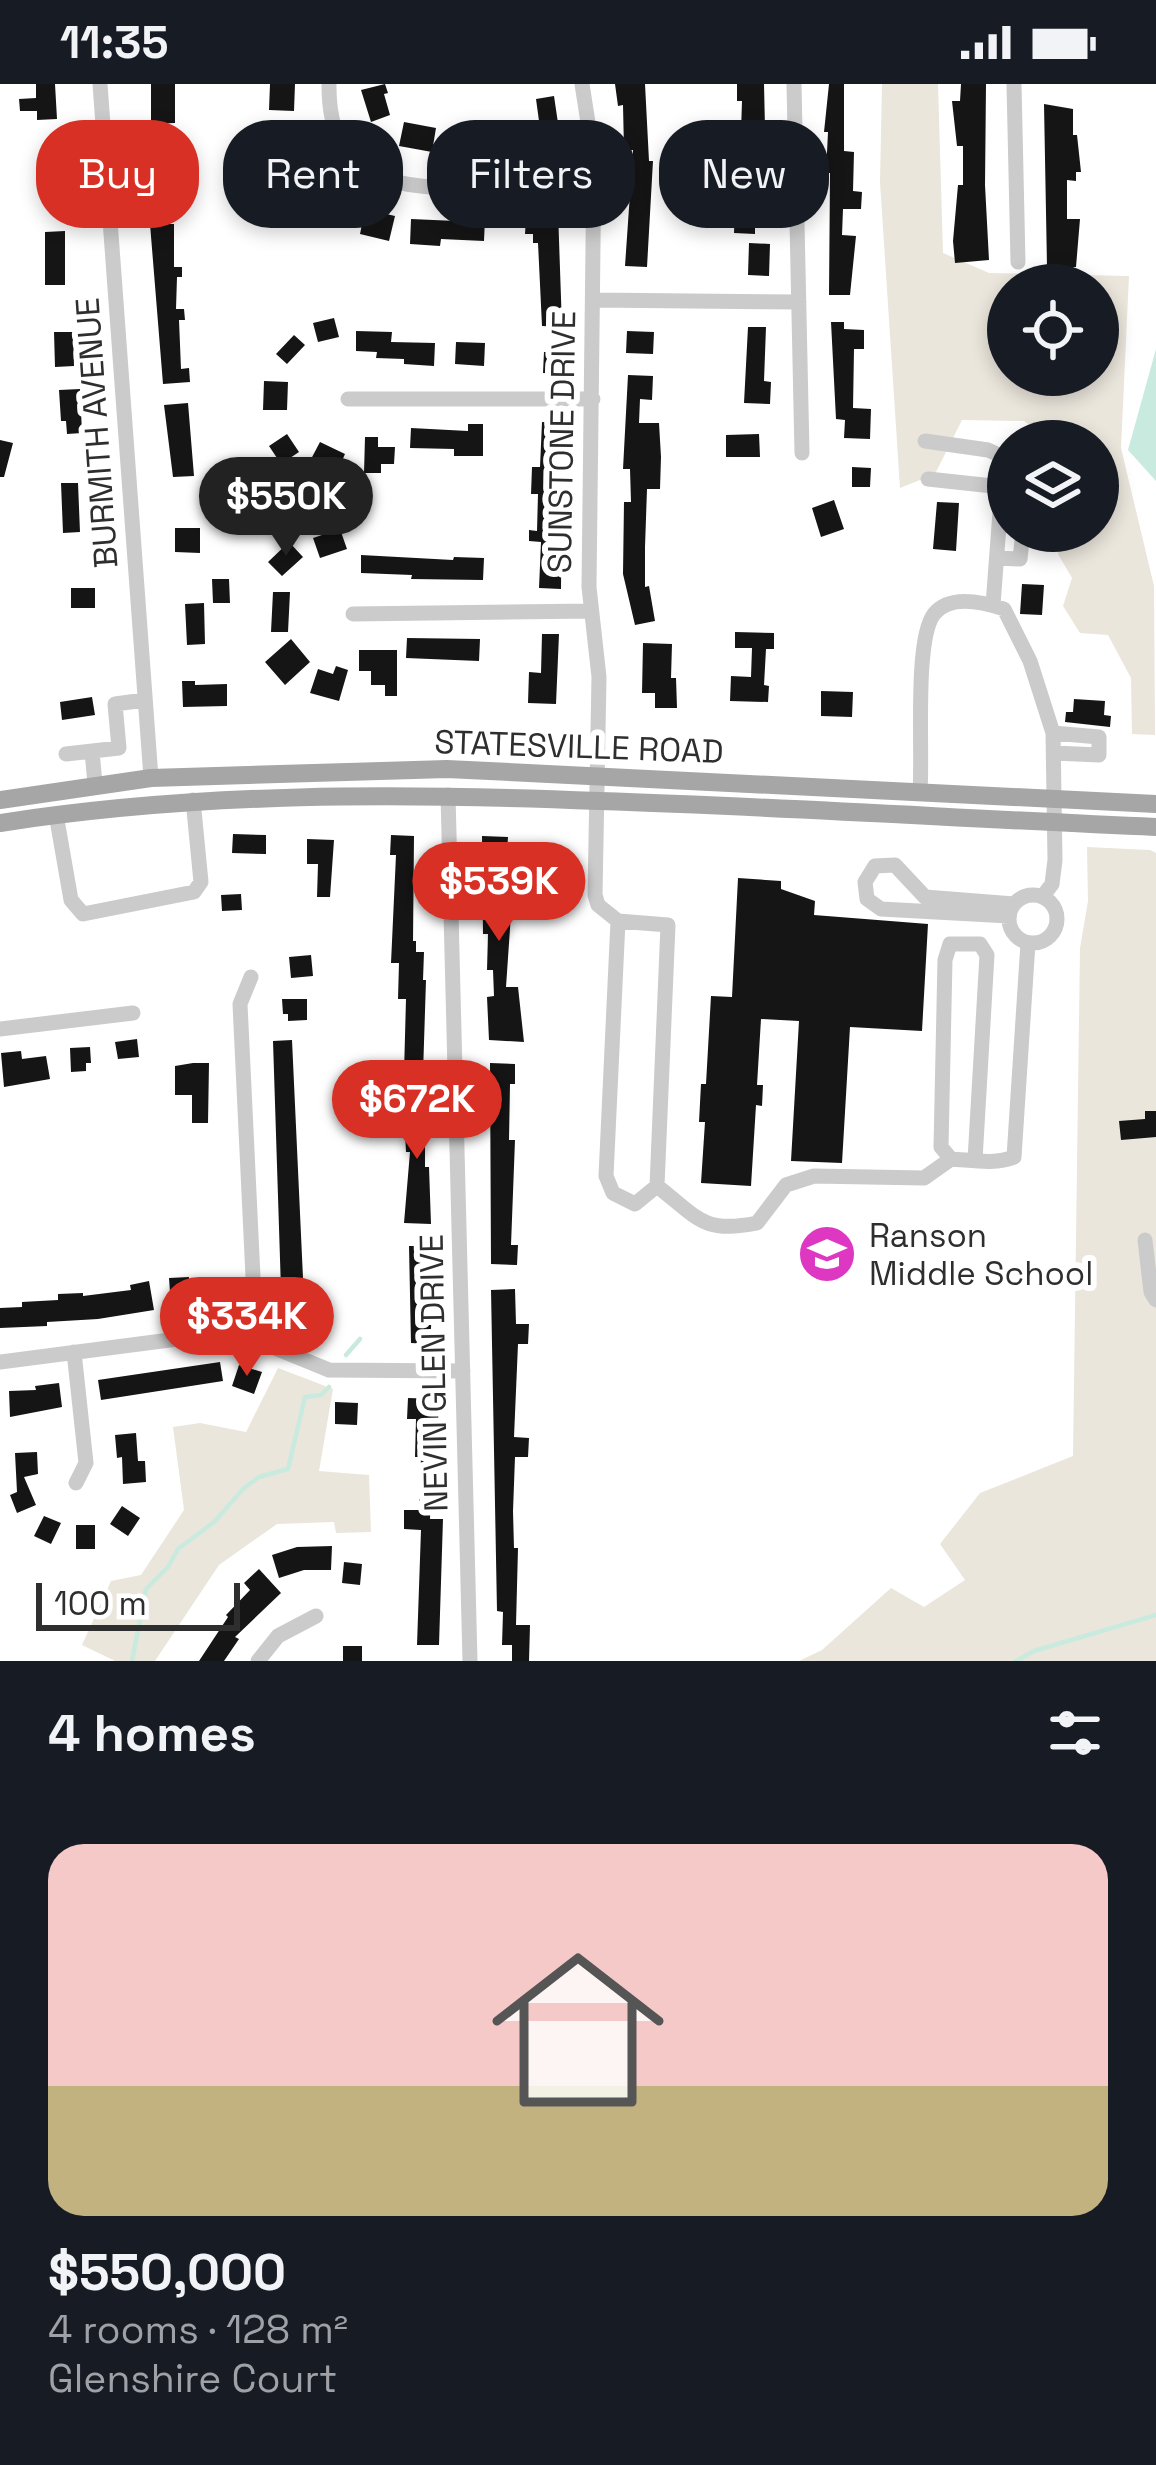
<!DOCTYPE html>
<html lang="en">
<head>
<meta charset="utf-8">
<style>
	body { margin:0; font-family:"Space Grotesk",sans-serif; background:#242831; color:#f1f3f6; height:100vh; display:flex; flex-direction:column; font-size:45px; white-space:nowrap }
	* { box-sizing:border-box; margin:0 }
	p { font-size:39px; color:#9ea1a6 }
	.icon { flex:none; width:66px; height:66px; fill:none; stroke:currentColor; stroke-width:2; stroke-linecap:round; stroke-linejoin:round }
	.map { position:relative; height:1577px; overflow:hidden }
	.details { display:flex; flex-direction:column; background:#171b24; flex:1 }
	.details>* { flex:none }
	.banner { position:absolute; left:36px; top:36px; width:1086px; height:108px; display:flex; gap:24px }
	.fabs { position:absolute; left:987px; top:180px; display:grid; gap:24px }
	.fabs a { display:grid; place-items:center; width:132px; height:132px; border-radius:50%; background:#171b24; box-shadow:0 6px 18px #0003; font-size:60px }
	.scale { position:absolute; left:36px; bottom:30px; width:204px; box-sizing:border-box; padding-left:12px; border:6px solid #2e2e2e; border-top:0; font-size:33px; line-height:42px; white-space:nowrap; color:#2e2e2e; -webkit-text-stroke:9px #fff; paint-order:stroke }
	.price { position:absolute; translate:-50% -102px; padding:0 27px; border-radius:42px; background:#d93025; color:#fff; font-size:39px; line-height:78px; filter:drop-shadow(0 3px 6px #0008) }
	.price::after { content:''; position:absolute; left:50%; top:72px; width:36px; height:27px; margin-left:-18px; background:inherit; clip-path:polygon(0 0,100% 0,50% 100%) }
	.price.on { background:#222; color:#fff }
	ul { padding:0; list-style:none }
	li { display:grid; align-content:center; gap:24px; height:636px; padding:0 48px }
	li span { display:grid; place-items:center; height:372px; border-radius:36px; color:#555 }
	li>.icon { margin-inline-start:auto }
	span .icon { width:216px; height:216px; fill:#fffc; stroke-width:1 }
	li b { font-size:51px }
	h2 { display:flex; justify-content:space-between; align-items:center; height:144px; padding:0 48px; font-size:51px }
	.chip { padding:0 42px; border-radius:48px; background:#171b24; box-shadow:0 6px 18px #0003; font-size:42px; line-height:108px }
	.chip.on { background:#d93025; color:#fff }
	.status { display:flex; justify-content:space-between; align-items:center; height:84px; padding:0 60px; background:#171b24; direction:ltr }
	.status svg { height:33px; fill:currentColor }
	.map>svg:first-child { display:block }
	.green { fill:#ebe6dc; fill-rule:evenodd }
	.water { fill:#c9eade }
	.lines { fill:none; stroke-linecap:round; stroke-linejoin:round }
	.stream { stroke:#c9eade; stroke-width:4.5 }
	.building { fill:#151515 }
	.minor { stroke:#cbcbcb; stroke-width:15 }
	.major { stroke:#a6a6a6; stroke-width:18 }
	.labels { text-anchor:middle; stroke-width:12; stroke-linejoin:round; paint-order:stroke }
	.street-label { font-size:33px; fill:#2e2e2e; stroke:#fff }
	.poi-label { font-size:33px; fill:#2e2e2e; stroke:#fff; text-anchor:start }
</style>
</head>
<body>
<div class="status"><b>11:35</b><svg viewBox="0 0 49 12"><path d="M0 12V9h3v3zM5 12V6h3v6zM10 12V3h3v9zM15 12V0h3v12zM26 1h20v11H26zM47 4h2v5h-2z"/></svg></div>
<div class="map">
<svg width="1156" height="1577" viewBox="0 0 1156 1577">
	<rect width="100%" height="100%" fill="#fff"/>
	<!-- green -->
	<path class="green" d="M882,0H938L943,169L989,189L1129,192L1121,364L1154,502L1155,651L1132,650L1131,594L1108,551L1080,549L1063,522L1072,494L1058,470L1062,447H1098V357H1052L1024,337L962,336L935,390L900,404L880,98ZM1008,201H1098V291H1008Z
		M1087,763L1150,766L1156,769V1577H799L822,1566L891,1504L924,1523L965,1496L940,1460L980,1409L1073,1372L1080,864L1088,817Z
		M278,1284L333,1305L319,1387L369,1391L371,1448L336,1449L334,1438L277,1440L219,1481L155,1577H115L82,1561L111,1497L141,1491L184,1426L173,1343L200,1339L246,1348Z"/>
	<!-- water -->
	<path class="water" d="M1156,265V397L1128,366Z"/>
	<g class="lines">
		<!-- stream -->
		<path class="stream" d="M346,1271L360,1255
			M132,1577L146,1505L168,1483L178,1465L214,1438L244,1404L259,1393L288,1385L305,1313L321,1311L329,1303
			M1016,1577L1034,1567L1156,1531"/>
	</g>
	<!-- building -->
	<path class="building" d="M36,0H55L57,35L37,36V27H20L19,15L36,14Z
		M151,0H175V39L151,40Z
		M270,0H295L294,27L269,26Z
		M385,0L388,9L384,10L390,31L371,38L361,6Z
		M615,0H645L649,77H653L647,183L625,182L633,66H624L623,21L618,22Z
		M737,0H764L767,134H755V150L734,149L735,119H753V98L733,97L734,78H740L742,17H737Z
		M829,0H844V67L854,68L853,107L862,108L861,125H843L842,151L856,152L850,211H829L830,89H826L828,48H824Z
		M961,0H986L985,101L989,176L955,179L953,157L958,101H963V62H957L952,17H960Z
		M554,12L559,46L563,47L562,78L541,77L542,37H539L536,15Z
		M1044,20L1073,25V51H1077L1081,88H1076V97L1067,96V135H1080L1076,183H1047Z
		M404,38L436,44L432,68L399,62Z
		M285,40L295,66L318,97L297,113L276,87L263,49Z
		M454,43L483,44L482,68L453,67Z
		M156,68H179L180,106H172V113L156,114Z
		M334,96L351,111L339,126L321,111Z
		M365,125L395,132L389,157L360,150Z
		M534,126L558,127L562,243L542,242L538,159H533V150H525L526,133H534Z
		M456,133L485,134L484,157L441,155L440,162L410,160L411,135L456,137Z
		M150,140H174V183H182V193H177L176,225H184L185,236H179L181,285L189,284L190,298L163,300Z
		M65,147V201H45V148Z
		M749,159L770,160L769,192L748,191Z
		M334,234L339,253L318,258L313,239Z
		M831,238H844V245L864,246V265H854L853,324L871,325L870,355L844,354L845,336L836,335Z
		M748,243H766L764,297L771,298L770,320L744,319Z
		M356,247L392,248L391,258L435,259L434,282L404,280V275L376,274L377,268L356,267Z
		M627,247L654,248L653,270L626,269Z
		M54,248H73L74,282L55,283Z
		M294,251L305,261L287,280L276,270Z
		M456,258L485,259L484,282L455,280Z
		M544,268H561L560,290L543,289Z
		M628,291L653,292L652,316L640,315L639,339H659L661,373L660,405H647L645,463V503L649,502L655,537L635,541L623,490L624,418H631L630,385H623Z
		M264,297L288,298L287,326H263Z
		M80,305L82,349L67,350L66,337H61L59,306Z
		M188,319L194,392L173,393L164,321Z
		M542,338L557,339L554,396H562L561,505L539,504L541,458L529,457V446L537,447L538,410H531L532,383H540Z
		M468,340H483V372H454V365L410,364L411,344L468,347Z
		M287,350L299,368L281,380L269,362Z
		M759,350L760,373H726V351Z
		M365,353H378V363H395L394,380H381V389H364Z
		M0,356L13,359L4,393H0Z
		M320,358L345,370L336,390L310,377Z
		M852,383L871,384L870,403H852Z
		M206,395H222L223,416H207Z
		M61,399H78L80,448L63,449Z
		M834,416L844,445L821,453L812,424Z
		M937,418L959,419L956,467L933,465Z
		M175,444H200V469L175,468Z
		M340,445L347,465L320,474L313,454Z
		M289,458L303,473L282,492L268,478Z
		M361,471L453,476L454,473L484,474L483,496L411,495L412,491L361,489Z
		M212,495H229L230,519H213Z
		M1022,500L1044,501L1042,531L1020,530Z
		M71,504H95V524H71Z
		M273,508H290L288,548H271Z
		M204,519L205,560L187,561L185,520Z
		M735,548L774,549V565H766L764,601L769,602L768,618L730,617L731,592L751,593L752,564H735Z
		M542,550H559L556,620L528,619L529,588L541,589Z
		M407,554L480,555L479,577L406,574Z
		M291,555L310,578L285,601L265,578Z
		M643,559L672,560L671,594H676L677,624H655V609H642Z
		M359,566H397V612H385V601H371V587H359Z
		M336,582L348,586L339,617L310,609L318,585L333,590Z
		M182,597H195V601L227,600V622L183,623Z
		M821,607L853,608L852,633L821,632Z
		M92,613L95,631L62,636L60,618Z
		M1074,615L1105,617L1104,631L1111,632L1110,643L1065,638L1066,628H1073Z
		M233,750L266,751V770L232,769Z
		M391,751L414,752L413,857H416V868H424L423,896H426L423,990L404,989L406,915H398L399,879H391L396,771H390Z
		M482,752L508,753L503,829L511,830L506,903H518L524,958L489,956L487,913L494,912L493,886H487L488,850H483Z
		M307,755L334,756L330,813H317L318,780H307Z
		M738,794L781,797V805L815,817L814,831L928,840L922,947L850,943L842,1079L791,1077L799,937L761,935L757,1001H763L762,1022L756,1021L751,1102L701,1099L705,1038H699L701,1000H706L711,912L732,913Z
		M241,810L242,826L222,827L221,811Z
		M311,871L313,892L291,894L289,873Z
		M282,915H307V936L288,937V930H283Z
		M137,955L139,973L118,975L115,958Z
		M292,956L305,1237H282L273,957Z
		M90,963L91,979H86V987L71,988L70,964Z
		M21,967L22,975L46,972L50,995L4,1003L1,969Z
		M193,979H209L208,1039H192V1011H175V982Z
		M490,979L515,980V1000H510L509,1056H515L511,1161H518L517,1181L491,1180Z
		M403,1011L425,1012V1083H429L431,1140L404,1139L410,1068H406Z
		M1145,1027H1156V1053L1121,1056L1119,1037L1145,1035Z
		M409,1162H430L429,1194L434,1195L430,1260L411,1259Z
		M189,1193V1198L231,1196L232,1219L171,1222L169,1194Z
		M149,1197L154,1226L98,1235L47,1238V1242L0,1244V1224L22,1223V1218L58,1216V1210L83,1209V1212L131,1206L130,1201Z
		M515,1205L516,1240H529L528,1260H518L514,1353L529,1354L528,1373H515L513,1427L514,1464H518L516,1541H530L529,1577H512V1561H502L503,1528L497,1527L491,1206Z
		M220,1278L223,1297L101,1316L98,1296Z
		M239,1281L262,1288L254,1310L232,1302Z
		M59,1299L62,1323L10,1333L9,1307L36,1306L35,1302Z
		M408,1314L439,1315L436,1388H440L439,1408H431L430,1435H443L439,1561H417L421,1446L404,1445V1426H419L421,1373H415L416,1335H407Z
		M335,1318L358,1319L357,1341L335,1340Z
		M136,1349L138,1377H145L146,1398L123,1400L122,1373L117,1374L115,1351Z
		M37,1368L38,1390L24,1393L36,1421L17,1429L10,1411L17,1408L15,1369Z
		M122,1422L140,1434L128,1452L110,1440Z
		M44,1432L61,1439L51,1460L34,1452Z
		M76,1441H95V1465H76Z
		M332,1462L331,1486H304L279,1494L272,1471L297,1463Z
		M344,1478L362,1480L360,1501L342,1499Z
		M259,1485L281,1509L235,1553L239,1555L224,1577H199L228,1533L226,1531L250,1506L244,1499Z
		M343,1562H362V1577H343Z"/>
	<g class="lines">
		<!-- minor -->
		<path class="minor" d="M100,0L151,694
			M329,0C328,103 401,104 480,104C518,104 556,104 593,105
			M582,0L594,77L589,503L599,593L595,811L598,821L618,837
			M794,0L802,369
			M1014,0L1018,178
			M593,216L799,218
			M348,315H593
			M925,357L988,366L1008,375
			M928,395L1002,403
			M997,474L1020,475L1023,447
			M993,521L1004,375
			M353,530L590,527
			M1053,649L1099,653V671L1054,669
			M92,667L95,700
			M66,670L119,664L115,620L145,616
			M920,707C923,669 914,556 934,530C950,510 983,518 1004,525L1030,577L1053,649L1055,776L1052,800L1043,812
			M448,711L470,1577
			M56,730L71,816L83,830L194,808L201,798L193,716
			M1009 835a24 24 0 1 1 48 0a24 24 0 1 1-48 0Z
			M1009,832L881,825L867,815L865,798L875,782L895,781L925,813L1014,820
			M618,837L668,841L657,1102L635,1120L613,1109L606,1092Z
			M0,945L133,929
			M975,1076L987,871L980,860H950L945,876L941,1063L951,1075C971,1076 995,1081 1014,1073L1028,859
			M657,1102C698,1134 703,1150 757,1139L786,1101L814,1092L924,1094L951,1075
			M1145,1156L1151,1208L1156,1216
			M246,1252L254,1214L240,920L251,893
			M74,1268L86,1379L76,1399
			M0,1278L216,1250L246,1252L329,1286L463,1287
			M258,1577L278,1552L316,1532"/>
		<!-- major -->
		<path class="major" d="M0,716L151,694L447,685L1156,720
			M0,739C200,708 399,709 600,717C786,723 971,735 1156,743"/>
	</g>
	<!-- icons -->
	<defs>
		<g id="school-disc" transform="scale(3)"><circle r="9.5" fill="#de37c2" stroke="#fff"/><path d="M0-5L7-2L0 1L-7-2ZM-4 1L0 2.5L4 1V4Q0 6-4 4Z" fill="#fff"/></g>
	</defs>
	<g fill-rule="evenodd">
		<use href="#school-disc" x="827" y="1170"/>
	</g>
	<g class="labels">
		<!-- street labels -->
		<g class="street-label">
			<text transform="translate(96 349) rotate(-94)" y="12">BURMITH AVENUE</text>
			<text transform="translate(561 358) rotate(-89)" y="12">SUNSTONE DRIVE</text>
			<text transform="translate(579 662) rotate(2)" y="12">STATESVILLE ROAD</text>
			<text transform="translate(433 1289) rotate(-91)" y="12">NEVIN GLEN DRIVE</text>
		</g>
		<!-- poi labels -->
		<g class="poi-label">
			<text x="869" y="1163">Ranson<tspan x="869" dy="38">Middle School</tspan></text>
		</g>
	</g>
</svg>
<div class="fabs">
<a><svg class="icon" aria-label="locate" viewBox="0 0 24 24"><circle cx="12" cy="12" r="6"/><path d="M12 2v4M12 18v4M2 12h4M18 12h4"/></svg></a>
<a><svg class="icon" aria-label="layers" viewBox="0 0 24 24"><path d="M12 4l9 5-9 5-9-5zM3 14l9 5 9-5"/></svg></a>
</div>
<div class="scale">100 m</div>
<b class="price on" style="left:286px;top:475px">$550K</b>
<b class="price" style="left:499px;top:860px">$539K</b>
<b class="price" style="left:417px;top:1078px">$672K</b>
<b class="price" style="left:247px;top:1295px">$334K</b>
<div class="banner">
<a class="chip on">Buy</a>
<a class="chip">Rent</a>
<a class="chip">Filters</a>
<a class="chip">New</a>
</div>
</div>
<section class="details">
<h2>4 homes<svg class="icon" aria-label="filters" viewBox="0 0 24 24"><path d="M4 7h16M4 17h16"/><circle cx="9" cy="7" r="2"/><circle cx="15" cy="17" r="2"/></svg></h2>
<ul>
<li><span style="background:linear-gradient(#f6c9c9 65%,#c2b280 0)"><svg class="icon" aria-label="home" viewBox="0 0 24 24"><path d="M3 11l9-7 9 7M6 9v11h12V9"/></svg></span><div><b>$550,000</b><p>4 rooms · 128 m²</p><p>Glenshire Court</p></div></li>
</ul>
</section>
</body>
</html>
